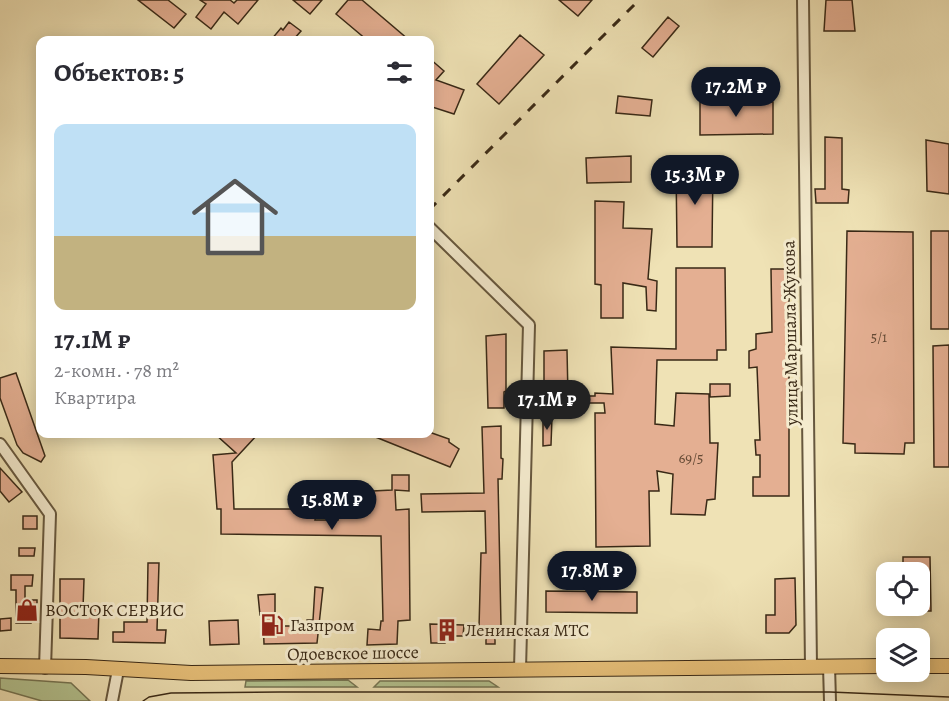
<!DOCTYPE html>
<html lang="ru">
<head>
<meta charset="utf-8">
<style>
	body { margin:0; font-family:Alegreya,serif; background:#f7f7f7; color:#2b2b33; height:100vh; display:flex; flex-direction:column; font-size:22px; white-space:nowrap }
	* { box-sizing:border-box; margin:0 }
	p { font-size:20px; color:#7c7c81 }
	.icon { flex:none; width:33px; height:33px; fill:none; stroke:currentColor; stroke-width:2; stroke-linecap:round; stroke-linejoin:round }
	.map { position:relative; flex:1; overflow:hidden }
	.drawer { position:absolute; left:36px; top:36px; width:398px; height:402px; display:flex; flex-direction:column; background:#fff; border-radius:12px; box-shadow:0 3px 15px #0003 }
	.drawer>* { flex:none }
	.tools { position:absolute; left:876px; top:562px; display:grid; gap:12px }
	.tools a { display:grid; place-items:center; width:54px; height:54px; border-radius:12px; background:#fff; box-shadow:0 3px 15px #0003; font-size:30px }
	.price { position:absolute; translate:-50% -51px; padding:0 14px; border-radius:21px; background:#111827; color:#fff; font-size:20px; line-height:39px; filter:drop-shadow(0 2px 3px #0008) }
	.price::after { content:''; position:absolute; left:50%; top:36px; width:18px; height:14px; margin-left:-9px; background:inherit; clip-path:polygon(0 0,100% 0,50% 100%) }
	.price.active { background:#222; color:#fff }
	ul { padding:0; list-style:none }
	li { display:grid; align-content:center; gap:12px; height:318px; padding:0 18px }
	li span { display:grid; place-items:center; height:186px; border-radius:12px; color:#555 }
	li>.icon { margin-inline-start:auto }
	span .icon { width:108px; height:108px; fill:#fffc; stroke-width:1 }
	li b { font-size:26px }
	h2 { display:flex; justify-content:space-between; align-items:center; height:72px; padding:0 18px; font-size:26px }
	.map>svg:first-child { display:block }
	.green { fill:#b4c491; stroke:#767654; stroke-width:1.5 }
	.building { fill:#e4af92; stroke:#392916; stroke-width:1.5 }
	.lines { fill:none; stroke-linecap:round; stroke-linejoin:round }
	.minor-casing { stroke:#66573e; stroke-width:14 }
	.major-casing { stroke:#392916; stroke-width:16 }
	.minor { stroke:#f5eccf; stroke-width:10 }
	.major { stroke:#e8c17a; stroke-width:14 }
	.tram { stroke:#392916; stroke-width:1.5 }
	.rail { stroke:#392916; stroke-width:3; stroke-dasharray:10 10; stroke-linecap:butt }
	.labels { text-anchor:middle; stroke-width:6; stroke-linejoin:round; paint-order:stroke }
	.number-label { font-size:15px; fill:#644a35 }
	.street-label { font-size:18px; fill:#392916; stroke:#f5eccf }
	.poi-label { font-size:18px; fill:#392916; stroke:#f5eccf; text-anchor:start }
</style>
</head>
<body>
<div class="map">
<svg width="949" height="701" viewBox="0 0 949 701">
	<rect width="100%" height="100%" fill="#efe2b5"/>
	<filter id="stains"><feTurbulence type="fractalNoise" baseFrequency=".00333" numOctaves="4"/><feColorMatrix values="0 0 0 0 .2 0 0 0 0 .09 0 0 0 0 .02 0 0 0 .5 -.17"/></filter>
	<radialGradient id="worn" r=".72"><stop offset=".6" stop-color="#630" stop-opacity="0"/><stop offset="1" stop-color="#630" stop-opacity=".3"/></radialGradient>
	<!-- green -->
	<path class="green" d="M0,678L71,683L90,701H42L0,689Z
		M348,680L357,687H245L246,681Z
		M380,681H489L498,687H374Z"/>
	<!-- building -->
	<path class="building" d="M138,0H168L186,14L174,28Z
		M200,0H230L234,3L237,0H258L238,24L224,12L211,29L196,17L206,4Z
		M293,0H322L310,14Z
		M348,0H362L409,40H367L336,14Z
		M559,0H592L578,16Z
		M826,0H852L855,31H824Z
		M668,17L679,26L653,57L642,48Z
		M289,22L301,31L293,40H271L281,28L283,30Z
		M520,35L544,55L499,104L477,84Z
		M429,58L444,71L436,80L464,90L454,114L429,106Z
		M618,96L652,100L650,116L616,113Z
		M700,102H773V134L700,135Z
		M825,137L842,138V189L849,190L848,203H816L815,189H825Z
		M926,140L949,144V194L927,191Z
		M631,156V182L587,183L586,158Z
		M676,166H713L712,247H677Z
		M595,201L624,202L623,228L652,229L648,279L657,281L656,311L647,310L646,287L623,283V318H601V285L595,284Z
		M847,231L913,232L914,443H905L904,454L855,453V444L843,443Z
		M931,231H949V329H931Z
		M676,268H725L726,350H717V360H657L655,424L674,426L676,393L709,394L710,443H718L715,499L707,500L705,515L671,514L673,474L657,471L659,491H649L650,546L596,547L595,413H605L604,403H544V351L567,350L568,396H595V393L613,394L611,347L676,349Z
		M771,269H789V496H753V477H760V455H756L755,440H760L757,367L749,368V351L756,349V334L772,332Z
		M506,334V391L504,392V408H488L486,336Z
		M949,345V467H934L933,346Z
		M16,373L45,456L41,462L23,453L17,445L0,398V378Z
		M710,384H730V396L710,397Z
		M552,417L551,445L543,446V418Z
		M501,426V458L503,459L502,479H498L501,626L495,627V644H486V629L479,628L481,553H486L485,511L422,512L421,494L484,493L482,427Z
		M429,432L449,439V442L459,449L450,467L368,434H429Z
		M215,434H258L232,462L234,509H300V506H317L315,520H338V508L341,507L340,498L373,496V491L392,490V475H409V491L395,490L396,510L409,509L410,620L398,621L397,644L367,645L368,629L380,630L381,621H383L381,536L221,534V509H217L213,455L236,453Z
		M0,468L22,492L9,502L0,491Z
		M23,516H37V529H23Z
		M19,548H35L34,556H19Z
		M903,557H930L931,611H920V573H903Z
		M148,563H159L157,630H166L165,643L113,642V632H124V622H147Z
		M11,575H33L32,586H25V600H37V620H31V623H16V590H11Z
		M795,578L796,625L789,633H766V615H775V579Z
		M60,579H84L83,609H99L98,639L60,638Z
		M315,587L323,588L317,643L264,644L263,615H260L258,595L275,594V626H306L307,620H313Z
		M546,591L637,592V613L546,612Z
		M11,618V630L0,631V619Z
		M238,620L239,644L210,645L209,621Z
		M430,624L464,625L463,636H455L445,643H431Z"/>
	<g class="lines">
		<!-- minor casing -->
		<g class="minor-casing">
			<path id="minor" d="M803,0L811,666
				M429,227L529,325L520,669
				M0,444L50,514L45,668
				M829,666L830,701
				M112,701L118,670"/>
		</g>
		<!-- major casing -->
		<g class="major-casing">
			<path id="major" d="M0,666L86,667L191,673L886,666
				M920,666H949"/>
		</g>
		<!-- minor -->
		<use href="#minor" class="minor"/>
		<!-- major -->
		<use href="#major" class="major"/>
		<!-- tram -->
		<path class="tram" d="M143,701L149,697L171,693L280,692H830L949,697"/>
		<!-- rail -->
		<path class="rail" d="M429,210L639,0"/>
	</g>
	<!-- icons -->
	<defs>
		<g id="shop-bare" transform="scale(1.8)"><path d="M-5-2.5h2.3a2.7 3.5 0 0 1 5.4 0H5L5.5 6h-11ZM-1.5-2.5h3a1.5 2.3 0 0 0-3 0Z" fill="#8f2418" stroke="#f5eccf" stroke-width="2.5" paint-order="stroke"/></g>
		<g id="fuel-bare" transform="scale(1.8)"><path d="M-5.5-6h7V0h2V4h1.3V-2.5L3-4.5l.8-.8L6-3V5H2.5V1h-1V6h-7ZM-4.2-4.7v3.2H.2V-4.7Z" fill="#8f2418" stroke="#f5eccf" stroke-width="2.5" paint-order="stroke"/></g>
		<g id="building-bare" transform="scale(1.8)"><path d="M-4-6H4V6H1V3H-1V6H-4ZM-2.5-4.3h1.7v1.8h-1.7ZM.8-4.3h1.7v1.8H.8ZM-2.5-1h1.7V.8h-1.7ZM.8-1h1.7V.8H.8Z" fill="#8f2418" stroke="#f5eccf" stroke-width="2.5" paint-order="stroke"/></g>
	</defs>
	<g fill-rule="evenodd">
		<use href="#shop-bare" x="27" y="610"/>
		<use href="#fuel-bare" x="272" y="625"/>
		<use href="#building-bare" x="447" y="630"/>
	</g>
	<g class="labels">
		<!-- number labels -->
		<g class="number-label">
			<text x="879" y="342">5/1</text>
			<text x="691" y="463">69/5</text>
		</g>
		<!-- street labels -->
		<g class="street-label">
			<text transform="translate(790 333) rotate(-91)" y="6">улица Маршала Жукова</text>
			<text transform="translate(353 653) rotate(-1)" y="6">Одоевское шоссе</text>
		</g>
		<!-- poi labels -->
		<g class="poi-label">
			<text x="45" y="616">ВОСТОК СЕРВИС</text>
			<text x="290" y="631">Газпром</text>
			<text x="465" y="636">Ленинская МТС</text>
		</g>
	</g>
	<rect width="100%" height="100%" filter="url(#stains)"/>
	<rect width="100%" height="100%" fill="url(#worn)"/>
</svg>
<div class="tools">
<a><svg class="icon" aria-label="locate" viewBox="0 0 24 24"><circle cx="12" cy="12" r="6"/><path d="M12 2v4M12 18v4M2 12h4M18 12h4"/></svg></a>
<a><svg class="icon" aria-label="layers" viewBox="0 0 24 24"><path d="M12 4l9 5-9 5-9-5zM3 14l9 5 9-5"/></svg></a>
</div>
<b class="price" style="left:736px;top:118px">17.2M ₽</b>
<b class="price" style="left:695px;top:206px">15.3M ₽</b>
<b class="price active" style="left:547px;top:431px">17.1M ₽</b>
<b class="price" style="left:332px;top:531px">15.8M ₽</b>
<b class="price" style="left:592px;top:602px">17.8M ₽</b>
<section class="drawer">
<h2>Объектов: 5<svg class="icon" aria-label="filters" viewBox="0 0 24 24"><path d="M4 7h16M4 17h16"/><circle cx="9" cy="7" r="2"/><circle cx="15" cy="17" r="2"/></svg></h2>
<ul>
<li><span style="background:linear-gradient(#bfe0f5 60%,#c2b280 0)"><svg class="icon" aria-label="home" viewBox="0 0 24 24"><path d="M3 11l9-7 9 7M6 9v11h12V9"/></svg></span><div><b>17.1M ₽</b><p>2-комн. · 78 m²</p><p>Квартира</p></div></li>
</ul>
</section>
</div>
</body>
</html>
